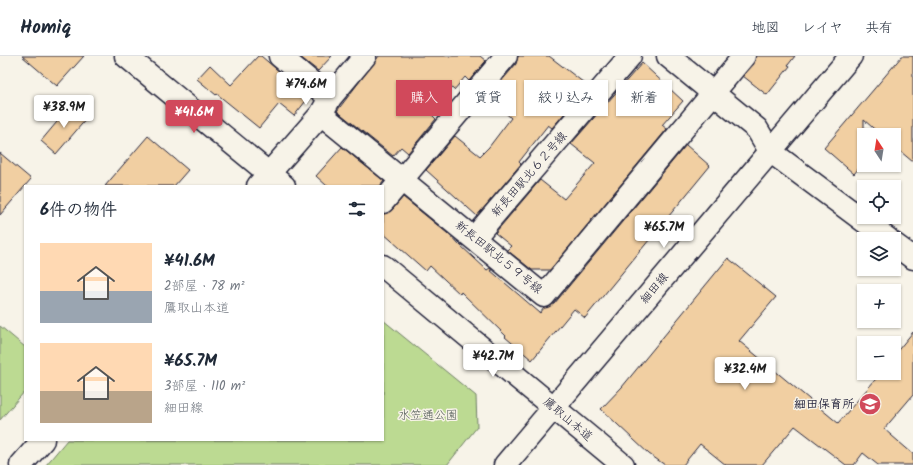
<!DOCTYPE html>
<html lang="ja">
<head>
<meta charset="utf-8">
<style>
	body { margin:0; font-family:Kalam,"Klee One",sans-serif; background:#f6f6f7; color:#1f2937; height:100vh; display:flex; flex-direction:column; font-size:15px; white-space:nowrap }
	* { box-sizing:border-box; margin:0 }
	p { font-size:13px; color:#747a83 }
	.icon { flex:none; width:22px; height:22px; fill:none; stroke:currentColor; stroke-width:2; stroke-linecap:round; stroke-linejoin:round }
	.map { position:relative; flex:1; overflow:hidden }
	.details { position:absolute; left:24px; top:129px; width:360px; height:256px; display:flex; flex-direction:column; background:#fff; border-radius:0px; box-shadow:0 1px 3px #0004 }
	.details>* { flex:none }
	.guide { position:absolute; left:396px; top:24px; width:380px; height:36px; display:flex; gap:8px }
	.needle { width:26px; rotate:348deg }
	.tools { position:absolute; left:857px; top:72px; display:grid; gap:8px }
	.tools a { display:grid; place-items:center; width:44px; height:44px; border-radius:0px; background:#fff; box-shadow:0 1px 3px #0004; font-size:20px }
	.price { position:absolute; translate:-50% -34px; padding:0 9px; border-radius:4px; background:#fff; color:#222; font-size:13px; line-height:26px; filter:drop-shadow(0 1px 2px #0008) }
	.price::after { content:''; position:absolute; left:50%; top:24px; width:12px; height:9px; margin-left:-6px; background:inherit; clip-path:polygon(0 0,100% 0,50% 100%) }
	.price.selected { background:#d1495b; color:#fff }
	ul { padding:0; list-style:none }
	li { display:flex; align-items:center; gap:12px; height:100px; padding:0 16px }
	li span { display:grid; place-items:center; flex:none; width:112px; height:80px; border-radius:0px; color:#555 }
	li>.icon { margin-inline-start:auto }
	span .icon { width:48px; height:48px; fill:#fffc; stroke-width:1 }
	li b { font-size:17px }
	h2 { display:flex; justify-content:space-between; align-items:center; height:48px; padding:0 16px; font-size:17px }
	.pill { padding:0 14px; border-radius:0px; background:#fff; box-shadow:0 1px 3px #0004; font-size:14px; line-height:36px }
	.pill.selected { background:#d1495b; color:#fff }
	header { display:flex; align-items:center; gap:24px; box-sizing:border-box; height:56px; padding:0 20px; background:#fff; border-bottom:1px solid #e0e1e3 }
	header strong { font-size:19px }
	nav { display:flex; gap:22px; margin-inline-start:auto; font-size:14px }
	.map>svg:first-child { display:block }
	.green { fill:#bcda92; stroke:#6f7e66 }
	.building { fill:#f1cfa2; stroke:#22223b }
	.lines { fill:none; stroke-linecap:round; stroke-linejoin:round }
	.street-casing { stroke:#22223b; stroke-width:25 }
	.secondary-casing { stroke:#22223b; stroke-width:25 }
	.street { stroke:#f7f3e8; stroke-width:22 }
	.secondary { stroke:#f7f3e8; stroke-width:22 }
	.labels { text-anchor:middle; stroke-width:3; stroke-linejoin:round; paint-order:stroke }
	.street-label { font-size:12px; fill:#22223b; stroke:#f7f3e8 }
	.poi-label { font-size:12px; font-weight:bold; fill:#22223b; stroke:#f7f3e8; text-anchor:end }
	.park-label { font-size:12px; fill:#505955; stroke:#f7f3e8 }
</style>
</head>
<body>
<header>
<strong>Homiq</strong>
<nav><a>地図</a><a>レイヤ</a><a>共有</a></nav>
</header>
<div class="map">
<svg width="913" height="409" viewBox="0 0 913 409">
	<rect width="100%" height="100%" fill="#f7f3e8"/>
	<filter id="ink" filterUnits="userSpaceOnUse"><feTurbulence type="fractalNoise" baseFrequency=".025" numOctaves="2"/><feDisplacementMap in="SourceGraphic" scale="8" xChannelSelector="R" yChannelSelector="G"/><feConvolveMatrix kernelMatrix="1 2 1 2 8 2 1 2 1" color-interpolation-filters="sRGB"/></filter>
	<g filter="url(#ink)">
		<!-- green -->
		<path class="green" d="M383,264L476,340L477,371L447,409H46L67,384H383Z
			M0,270L25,291V335L0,364Z"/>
		<!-- building -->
		<path class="building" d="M22,0H84L57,30Z
			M258,0H261L309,41L294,60L279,48L259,72L217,38L216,39L197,23L210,9L231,29Z
			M299,0H332L318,15Z
			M379,0H480L486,5L469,25L465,21L454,34L446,27L425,52L436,63L408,97L401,91L393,100L337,55Z
			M518,0H549L588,30L552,72L548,69L519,106L521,108L477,160L426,114L455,80L480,100L489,91L511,62L488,41L516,8Z
			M756,0H795L788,9L790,10L767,39L743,20L754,8Z
			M902,0H913V106L894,90V79H881L864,64V106L854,118L824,92Z
			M642,7L683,45L662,69L667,73L550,214H532L507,194L511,190L495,177L540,124L564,143L595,107L571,88Z
			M72,48L88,61L56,98L41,85Z
			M148,80L188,114L174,130H105Z
			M686,89L710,110L585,262L574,253L532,304L505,281L506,280L461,236L460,238L430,210L426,215L383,177V158L392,154L403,141L447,177L487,214L490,212L493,214H490L540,257L544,252L554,248Z
			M342,91L384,125L380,130H327L316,120Z
			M0,97L31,123L0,159Z
			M728,202L776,241L739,285L838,367L881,317H894V299L913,276V339L884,373L913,398V409H878L863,397L854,409H846L795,370L762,409H726L700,388L683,409H665L649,398L601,353L622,331Z"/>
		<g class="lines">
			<!-- street casing -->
			<g class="street-casing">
				<path id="street" d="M280,0L330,42
					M668,0L757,73L770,95L888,183
					M321,58L544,240L744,0
					M258,130L321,58L330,42L365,0
					M383,146L506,0
					M474,182L630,0
					M894,188L913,202
					M21,409L43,384"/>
			</g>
			<!-- secondary casing -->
			<g class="secondary-casing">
				<path id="secondary" d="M126,0L284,130
					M383,210L623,409
					M505,409L851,0"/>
			</g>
			<!-- street -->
			<use href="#street" class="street"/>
			<!-- secondary -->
			<use href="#secondary" class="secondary"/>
		</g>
	</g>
	<!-- icons -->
	<defs>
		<g id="school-disc" transform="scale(1.15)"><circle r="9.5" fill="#d1495b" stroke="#f7f3e8"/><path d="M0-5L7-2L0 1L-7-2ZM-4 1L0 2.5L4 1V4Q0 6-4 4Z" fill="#fff"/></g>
	</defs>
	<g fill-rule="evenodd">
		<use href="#school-disc" x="870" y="348"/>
	</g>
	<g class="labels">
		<!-- street labels -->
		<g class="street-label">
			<text transform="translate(529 118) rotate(-49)" y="4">新長田駅北６２号線</text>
			<text transform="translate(499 201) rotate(39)" y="4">新長田駅北５９号線</text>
			<text transform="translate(654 232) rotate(-50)" y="4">細田線</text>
			<text transform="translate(568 363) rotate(40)" y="4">鷹取山本道</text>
		</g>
		<!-- poi labels -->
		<g class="poi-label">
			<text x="854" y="352">細田保育所</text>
		</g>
		<!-- park labels -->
		<g class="park-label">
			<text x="428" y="363">水笠通公園</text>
		</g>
	</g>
</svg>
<div class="tools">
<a><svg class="needle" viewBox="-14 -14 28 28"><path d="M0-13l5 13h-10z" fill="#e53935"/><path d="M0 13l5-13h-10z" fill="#747a83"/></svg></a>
<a><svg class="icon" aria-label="locate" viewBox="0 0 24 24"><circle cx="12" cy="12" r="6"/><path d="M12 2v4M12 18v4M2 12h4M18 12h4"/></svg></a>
<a><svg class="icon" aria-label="layers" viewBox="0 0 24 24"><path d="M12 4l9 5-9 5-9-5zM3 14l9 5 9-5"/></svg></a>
<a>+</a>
<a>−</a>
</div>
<b class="price" style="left:306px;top:50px">¥74.6M</b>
<b class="price" style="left:64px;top:73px">¥38.9M</b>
<b class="price selected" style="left:194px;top:78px">¥41.6M</b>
<b class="price" style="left:664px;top:193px">¥65.7M</b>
<b class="price" style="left:493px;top:322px">¥42.7M</b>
<b class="price" style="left:745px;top:335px">¥32.4M</b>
<div class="guide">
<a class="pill selected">購入</a>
<a class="pill">賃貸</a>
<a class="pill">絞り込み</a>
<a class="pill">新着</a>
</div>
<section class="details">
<h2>6件の物件<svg class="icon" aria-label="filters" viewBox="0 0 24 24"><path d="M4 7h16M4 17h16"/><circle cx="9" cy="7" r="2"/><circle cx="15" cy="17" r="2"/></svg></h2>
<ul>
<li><span style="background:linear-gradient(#ffd9b3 60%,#9aa5b1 0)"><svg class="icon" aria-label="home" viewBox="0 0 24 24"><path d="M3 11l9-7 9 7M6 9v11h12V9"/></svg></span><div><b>¥41.6M</b><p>2部屋 · 78 m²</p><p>鷹取山本道</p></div></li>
<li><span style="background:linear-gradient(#ffd9b3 60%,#b9a48a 0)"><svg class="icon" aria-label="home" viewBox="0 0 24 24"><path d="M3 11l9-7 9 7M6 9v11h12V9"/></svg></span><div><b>¥65.7M</b><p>3部屋 · 110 m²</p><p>細田線</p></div></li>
</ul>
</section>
</div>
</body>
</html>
